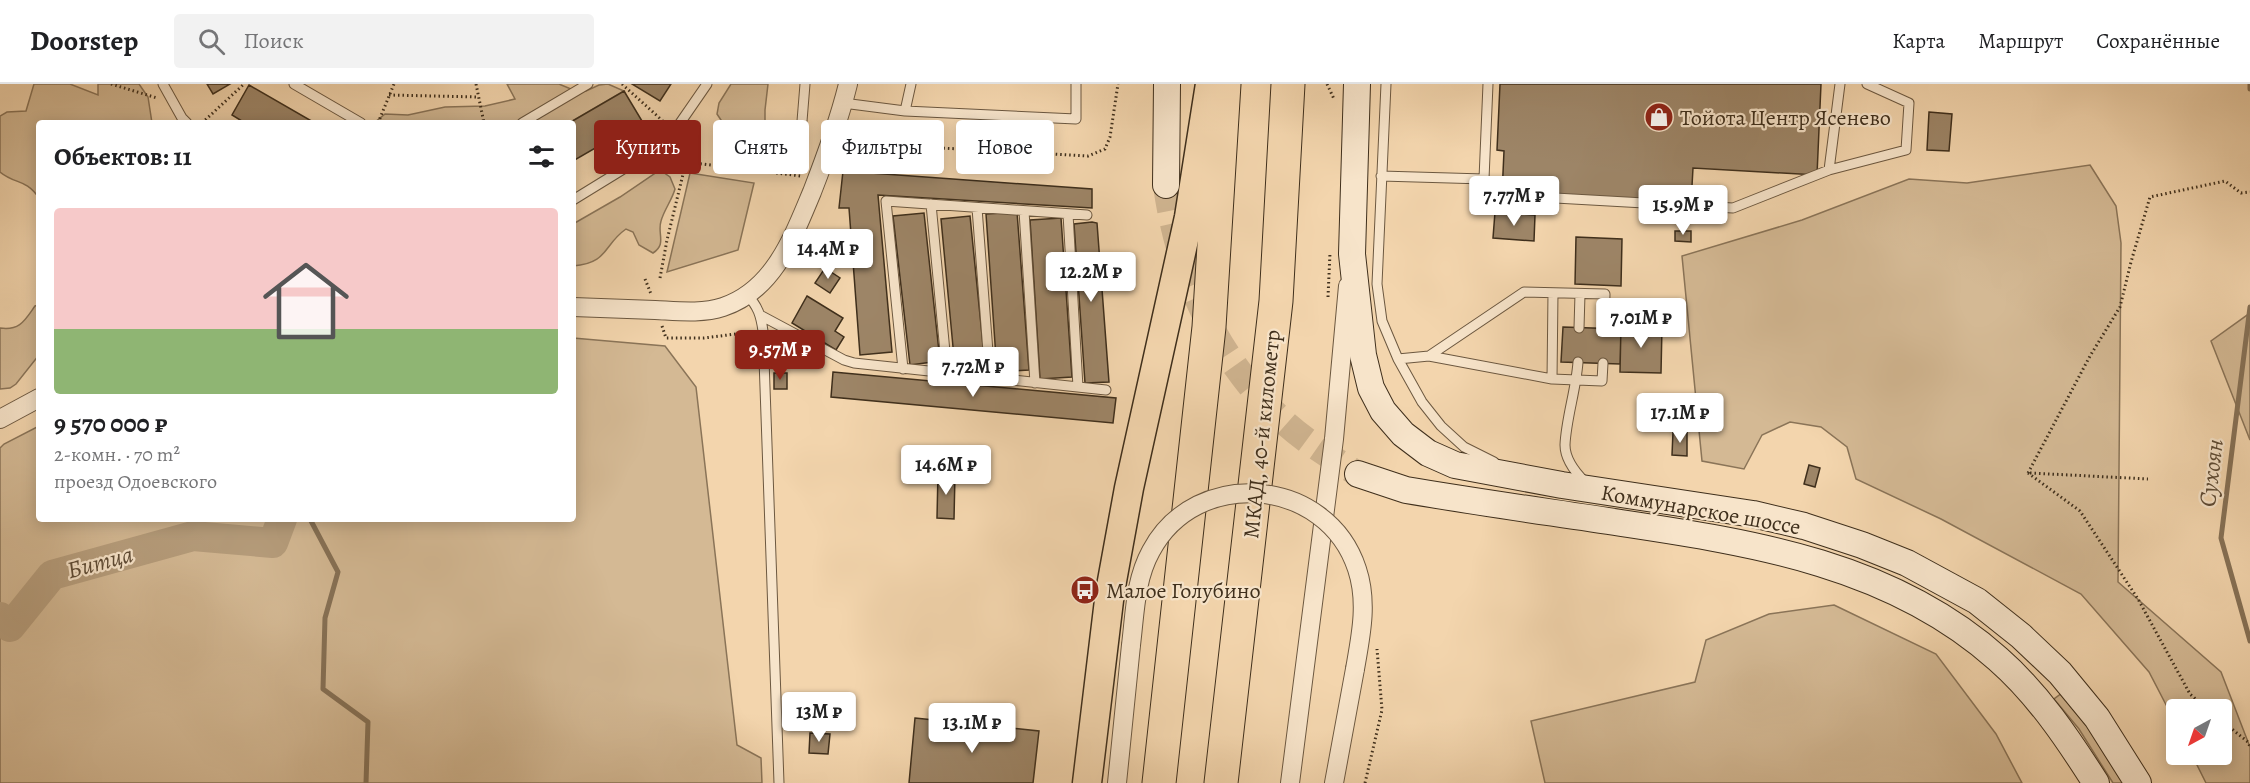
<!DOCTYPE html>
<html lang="ru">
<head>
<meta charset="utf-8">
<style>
	body { margin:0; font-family:Alegreya,serif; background:#f2f2f2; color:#202124; height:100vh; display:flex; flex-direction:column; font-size:22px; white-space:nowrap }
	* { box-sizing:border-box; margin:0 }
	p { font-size:20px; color:#757577 }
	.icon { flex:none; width:33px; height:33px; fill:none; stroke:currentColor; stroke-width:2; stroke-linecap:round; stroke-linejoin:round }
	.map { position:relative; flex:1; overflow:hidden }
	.side { position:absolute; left:36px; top:36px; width:540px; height:402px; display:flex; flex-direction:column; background:#fff; border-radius:6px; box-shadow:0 3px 15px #0003 }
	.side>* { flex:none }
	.top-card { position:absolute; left:594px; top:36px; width:570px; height:54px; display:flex; gap:12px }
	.needle { width:39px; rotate:220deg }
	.buttons { position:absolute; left:2166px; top:615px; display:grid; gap:12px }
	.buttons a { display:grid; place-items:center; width:66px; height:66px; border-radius:6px; background:#fff; box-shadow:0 3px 15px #0003; font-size:30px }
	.price { position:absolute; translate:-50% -51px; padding:0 14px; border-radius:6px; background:#fff; color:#222; font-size:20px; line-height:39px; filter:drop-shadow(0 2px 3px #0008) }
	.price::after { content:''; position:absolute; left:50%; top:36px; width:18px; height:14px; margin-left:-9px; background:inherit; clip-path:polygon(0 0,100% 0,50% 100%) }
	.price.selected { background:#8f2418; color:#fff }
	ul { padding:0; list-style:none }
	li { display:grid; align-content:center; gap:12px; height:318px; padding:0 18px }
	li span { display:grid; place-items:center; height:186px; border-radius:6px; color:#555 }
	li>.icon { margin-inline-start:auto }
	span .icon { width:108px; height:108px; fill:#fffc; stroke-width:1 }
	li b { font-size:26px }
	h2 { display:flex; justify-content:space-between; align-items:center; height:72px; padding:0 18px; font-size:26px }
	.tag { padding:0 21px; border-radius:6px; background:#fff; box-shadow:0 3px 15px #0003; font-size:21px; line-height:54px }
	.tag.selected { background:#8f2418; color:#fff }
	header { display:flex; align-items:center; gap:36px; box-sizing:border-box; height:84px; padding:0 30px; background:#fff; border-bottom:2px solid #e0e0e0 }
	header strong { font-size:28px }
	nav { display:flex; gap:33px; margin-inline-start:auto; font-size:21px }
	.search { width:420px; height:54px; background:#f2f2f2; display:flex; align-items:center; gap:15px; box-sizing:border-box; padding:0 21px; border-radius:6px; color:#757577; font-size:22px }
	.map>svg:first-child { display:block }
	.green { fill:#d4b994; stroke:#8a7458; stroke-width:1.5 }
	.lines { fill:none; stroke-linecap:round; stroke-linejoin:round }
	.stream { stroke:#867156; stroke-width:5 }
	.river { stroke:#b69d7c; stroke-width:30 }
	.building { fill:#9d8567; stroke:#3f2f1c; stroke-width:1.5 }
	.secondary-tunnel { stroke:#cfb490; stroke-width:26; stroke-dasharray:26 13; stroke-linecap:butt }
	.lane-casing { stroke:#6c5840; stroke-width:11 }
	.street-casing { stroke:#6c5840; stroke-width:20 }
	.secondary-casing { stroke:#3f2f1c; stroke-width:28 }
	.primary-casing { stroke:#3f2f1c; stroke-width:31 }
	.highway-casing { stroke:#3f2f1c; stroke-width:35 }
	.path { stroke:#3f2f1c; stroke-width:3; stroke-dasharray:1.5 3; stroke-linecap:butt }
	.lane { stroke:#f7e4ca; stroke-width:9 }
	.street { stroke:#f7e4ca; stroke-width:18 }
	.secondary { stroke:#f7e4ca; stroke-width:26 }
	.primary { stroke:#f3d5ad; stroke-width:28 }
	.highway { stroke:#f3d5ad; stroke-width:33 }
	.street-bridge-casing { stroke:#6c5840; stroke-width:20; stroke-linecap:butt }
	.street-bridge { stroke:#f7e4ca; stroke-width:18 }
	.labels { text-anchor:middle; stroke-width:4.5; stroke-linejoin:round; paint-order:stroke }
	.poi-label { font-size:22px; fill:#3f2f1c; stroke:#f7e4ca; text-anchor:start }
	.street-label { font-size:22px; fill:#3f2f1c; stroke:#f7e4ca }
	.water-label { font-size:24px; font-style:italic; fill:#5d4a34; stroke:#f7e4ca }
</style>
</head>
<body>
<header>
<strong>Doorstep</strong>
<div class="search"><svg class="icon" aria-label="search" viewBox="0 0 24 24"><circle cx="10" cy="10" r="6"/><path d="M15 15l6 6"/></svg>Поиск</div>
<nav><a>Карта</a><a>Маршрут</a><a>Сохранённые</a></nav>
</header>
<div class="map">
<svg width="2250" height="699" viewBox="0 0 2250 699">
	<rect width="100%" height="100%" fill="#f3d5ad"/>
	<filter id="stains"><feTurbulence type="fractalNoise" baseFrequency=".00333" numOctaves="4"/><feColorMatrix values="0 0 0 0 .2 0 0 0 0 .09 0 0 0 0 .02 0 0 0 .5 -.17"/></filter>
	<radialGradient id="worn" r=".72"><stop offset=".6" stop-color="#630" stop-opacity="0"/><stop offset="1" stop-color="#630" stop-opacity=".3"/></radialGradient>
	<!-- green -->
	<path class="green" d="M34,0H70L98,11V0H139L148,13L152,39H39V114C25,94 16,101 0,88V32L7,28L26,27Z
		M507,0H559L578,8L586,7L599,1L608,0L624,7L569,39H374L385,30L408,31L445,23L485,22L515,15Z
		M731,0H768L765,26V65L761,72L757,73C747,72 736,71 728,64L725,42L717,30L719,19Z
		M2090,81L2116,122L2121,159L2118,498L2221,588L2250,663V699H2206L2192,671L2222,670V626H2176V640L2149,588L2081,510L1941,435L1856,395L1847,363L1821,343L1790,338L1762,351L1744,385L1702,377L1682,172L1802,136L1909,95L1967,99Z
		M660,86L670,93L675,105C672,116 664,126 661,137C657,150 667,160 653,169L639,161L633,148L626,145C603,161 609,179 573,182V140L620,113Z
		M690,89L754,99L738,166L667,188Z
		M39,221V271L16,300L10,304L0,305V244C20,247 25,236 35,222Z
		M2250,229V356L2211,257Z
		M573,254L665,262L696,303L737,661L761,674L762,699H0V364L4,360L39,342V435H573Z
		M1834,521L1936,570L1996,650L2022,699H1545L1531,637L1695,598L1706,556L1769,530Z
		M2062,609L2087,640L2125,699H2113L2079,645L2054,615Z"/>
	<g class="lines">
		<!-- stream -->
		<path class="stream" d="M2250,0V5
			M2250,223L2221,454L2250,557
			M310,435L338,488L325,534L323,605L368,638L366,699"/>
		<!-- river -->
		<path class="river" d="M0,533L10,543L52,491L193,452L273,459L282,435"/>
	</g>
	<!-- building -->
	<path class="building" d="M207,0H230L213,10Z
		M632,0H671L660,17Z
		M1500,0H1821L1817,91L1693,84L1691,120L1502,111L1504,67L1497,66Z
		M249,1L315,39H245L232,31Z
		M624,7L642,37L573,77V39H569Z
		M1929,28L1952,30L1949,67L1927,66Z
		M843,87L1092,105V124L878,111L892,268L860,271L849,124H839Z
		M1017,128L1029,286L997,288L986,130Z
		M1495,128L1535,131L1534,157L1493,154Z
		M924,129L940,277L910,281L893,132Z
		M970,132L985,281L955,284L941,135Z
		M1061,134L1072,293L1040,295L1030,136Z
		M1092,138L1097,139L1109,298L1085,299L1074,140Z
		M1675,147H1691V158L1675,157Z
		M1576,153L1622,155L1621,202L1575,200Z
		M825,184L840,194L830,209L815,199Z
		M807,212L843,234L835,247L844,253L836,266L792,239Z
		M1621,241L1662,243L1661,289L1620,288Z
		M1563,243L1621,245L1620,280L1561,278Z
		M833,288L1116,314L1113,339L831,313Z
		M774,289H787V305H774Z
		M1673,348H1687V372L1672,371Z
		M1809,381L1820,384L1815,403L1804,400Z
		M938,389L955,390L954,435L937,434Z
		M915,634L1039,647L1033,699H909Z
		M810,649L830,650L828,670L809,669Z"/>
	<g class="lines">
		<!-- secondary-tunnel -->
		<path class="secondary-tunnel" d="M1166,101C1178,191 1217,275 1283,337C1306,358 1332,374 1358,390"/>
		<!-- lane casing -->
		<g class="lane-casing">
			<path id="lane" d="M163,0L182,34L187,39
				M294,0L361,39
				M1386,0L1377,200L1382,237L1398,275L1422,318L1441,342L1464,363L1494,378
				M843,19L905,27L1076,35V0
				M905,27L911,0
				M522,39L588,0
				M800,62L805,0
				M1829,86L1906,66L1909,19L1867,0
				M1381,92L1484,95L1488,0
				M1484,95L1486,110L1733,124L1829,86L1840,0
				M573,116L656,65L678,42L707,0
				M931,120L947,289
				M977,124L990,294
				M1024,127L1035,299
				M1068,130L1078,303
				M747,211C758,222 761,232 763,247L779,699
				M760,231L844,276L854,279L1106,306
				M1579,244L1580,210
				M1429,272L1552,295L1553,209
				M1398,275L1429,272L1524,208L1605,210L1604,245
				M1578,278C1576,306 1566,335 1565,361C1565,375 1576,389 1585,398
				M903,285L886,117L1087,131
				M1552,295L1602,297L1603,279"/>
		</g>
		<!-- street casing -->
		<g class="street-casing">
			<path id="street" d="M573,223C600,224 628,225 655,226C677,227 702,230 723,223C774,206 793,153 812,108C826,72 839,37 848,0
				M0,335L39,314
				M1117,699L1131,561
				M1290,699L1334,355L1348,202
				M1334,699L1355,585"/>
		</g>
		<!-- secondary casing -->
		<g class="secondary-casing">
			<path id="secondary" d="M1357,0L1352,170L1363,271L1371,304L1383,327L1403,350L1428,369L1455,381L1562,401L1753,430L1804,442L1862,461L1907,479L1977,517L2021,552L2060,589L2097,634L2138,699
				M1166,101L1167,0
				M1358,390L1406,406C1477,418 1549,428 1621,439C1755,459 1893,481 1998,575C2038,610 2068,655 2096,699"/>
		</g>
		<!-- primary casing -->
		<g class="primary-casing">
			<path id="primary" d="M1087,699L1110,508L1129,404L1189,133L1210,0"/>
		</g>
		<!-- highway casing -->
		<g class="highway-casing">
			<path id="highway" d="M1159,699L1209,243L1224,0
				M1221,699L1276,217L1288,0"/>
		</g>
		<!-- path -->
		<path class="path" d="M111,0L157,14
			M476,0L484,39
			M622,0L665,39
			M1327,0L1334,15
			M389,11L479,13
			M202,39L244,0
			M378,39L394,0
			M849,59L1088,72L1105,65L1110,53L1118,0
			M665,73L686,78L801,92
			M660,194L667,156L686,78L680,58
			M645,195L651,210
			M1328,213L1330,169
			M662,242L666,254H704L752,248
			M2028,389L2090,272L2120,223L2131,178L2150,113L2225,97L2241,109L2250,108
			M2028,389L2080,427L2138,515L2190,610L2208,626
			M2030,389L2148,395
			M2222,637L2248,658L2250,663
			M1365,699L1382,626L1377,565"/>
		<!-- lane -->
		<use href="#lane" class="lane"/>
		<!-- street -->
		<use href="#street" class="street"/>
		<!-- secondary -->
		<use href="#secondary" class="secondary"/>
		<!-- primary -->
		<use href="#primary" class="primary"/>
		<!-- highway -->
		<use href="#highway" class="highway"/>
		<!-- street-bridge casing -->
		<g class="street-bridge-casing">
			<path id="street-bridge" d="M1131,561C1135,529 1135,496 1151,467C1196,382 1327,393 1357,485C1368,518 1361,551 1355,585"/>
		</g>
		<!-- street-bridge -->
		<use href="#street-bridge" class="street-bridge"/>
	</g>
	<!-- icons -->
	<defs>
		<g id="shop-disc" transform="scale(1.5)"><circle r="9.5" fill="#8f2418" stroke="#f7e4ca"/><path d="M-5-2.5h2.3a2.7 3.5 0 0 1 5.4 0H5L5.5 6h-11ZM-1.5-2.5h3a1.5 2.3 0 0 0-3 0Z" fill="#fff"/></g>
		<g id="bus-disc" transform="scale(1.5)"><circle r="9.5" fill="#8f2418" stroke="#f7e4ca"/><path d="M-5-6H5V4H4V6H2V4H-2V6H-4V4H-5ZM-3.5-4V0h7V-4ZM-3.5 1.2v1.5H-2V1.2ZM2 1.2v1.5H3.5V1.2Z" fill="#fff"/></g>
	</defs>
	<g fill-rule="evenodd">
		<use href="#shop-disc" x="1659" y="33"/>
		<use href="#bus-disc" x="1085" y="506"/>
	</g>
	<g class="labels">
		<!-- poi labels -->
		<g class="poi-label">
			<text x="1680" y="41">Тойота Центр Ясенево</text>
			<text x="1106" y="514">Малое Голубино</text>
		</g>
		<!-- street labels -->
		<g class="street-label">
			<text transform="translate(1261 350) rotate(-84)" y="8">МКАД, 40-й километр</text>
			<text transform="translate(1701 425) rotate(10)" y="8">Коммунарское шоссе</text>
		</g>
		<!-- water labels -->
		<g class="water-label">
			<text transform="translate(2211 389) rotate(-83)" y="8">Сухоян</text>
			<text transform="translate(100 478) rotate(-15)" y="8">Битца</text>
		</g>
	</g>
	<rect width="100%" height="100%" filter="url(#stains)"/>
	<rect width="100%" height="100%" fill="url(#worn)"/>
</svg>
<div class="buttons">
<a><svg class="needle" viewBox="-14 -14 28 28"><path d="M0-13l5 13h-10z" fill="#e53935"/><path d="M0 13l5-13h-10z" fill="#757577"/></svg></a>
</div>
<b class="price" style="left:1514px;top:143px">7.77M ₽</b>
<b class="price" style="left:1683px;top:152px">15.9M ₽</b>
<b class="price" style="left:828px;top:196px">14.4M ₽</b>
<b class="price" style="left:1091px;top:219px">12.2M ₽</b>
<b class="price" style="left:1641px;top:265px">7.01M ₽</b>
<b class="price selected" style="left:780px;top:297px">9.57M ₽</b>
<b class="price" style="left:973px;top:314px">7.72M ₽</b>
<b class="price" style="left:1680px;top:360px">17.1M ₽</b>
<b class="price" style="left:946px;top:412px">14.6M ₽</b>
<b class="price" style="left:819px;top:659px">13M ₽</b>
<b class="price" style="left:972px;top:670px">13.1M ₽</b>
<div class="top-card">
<a class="tag selected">Купить</a>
<a class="tag">Снять</a>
<a class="tag">Фильтры</a>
<a class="tag">Новое</a>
</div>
<section class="side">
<h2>Объектов: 11<svg class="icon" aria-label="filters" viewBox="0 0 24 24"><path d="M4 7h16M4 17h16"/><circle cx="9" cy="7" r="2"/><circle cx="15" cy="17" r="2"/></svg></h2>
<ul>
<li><span style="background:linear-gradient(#f6c9c9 65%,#8fb573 0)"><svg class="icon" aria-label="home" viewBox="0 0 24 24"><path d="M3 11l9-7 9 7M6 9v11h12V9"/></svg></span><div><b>9 570 000 ₽</b><p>2-комн. · 70 m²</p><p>проезд Одоевского</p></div></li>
</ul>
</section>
</div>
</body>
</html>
